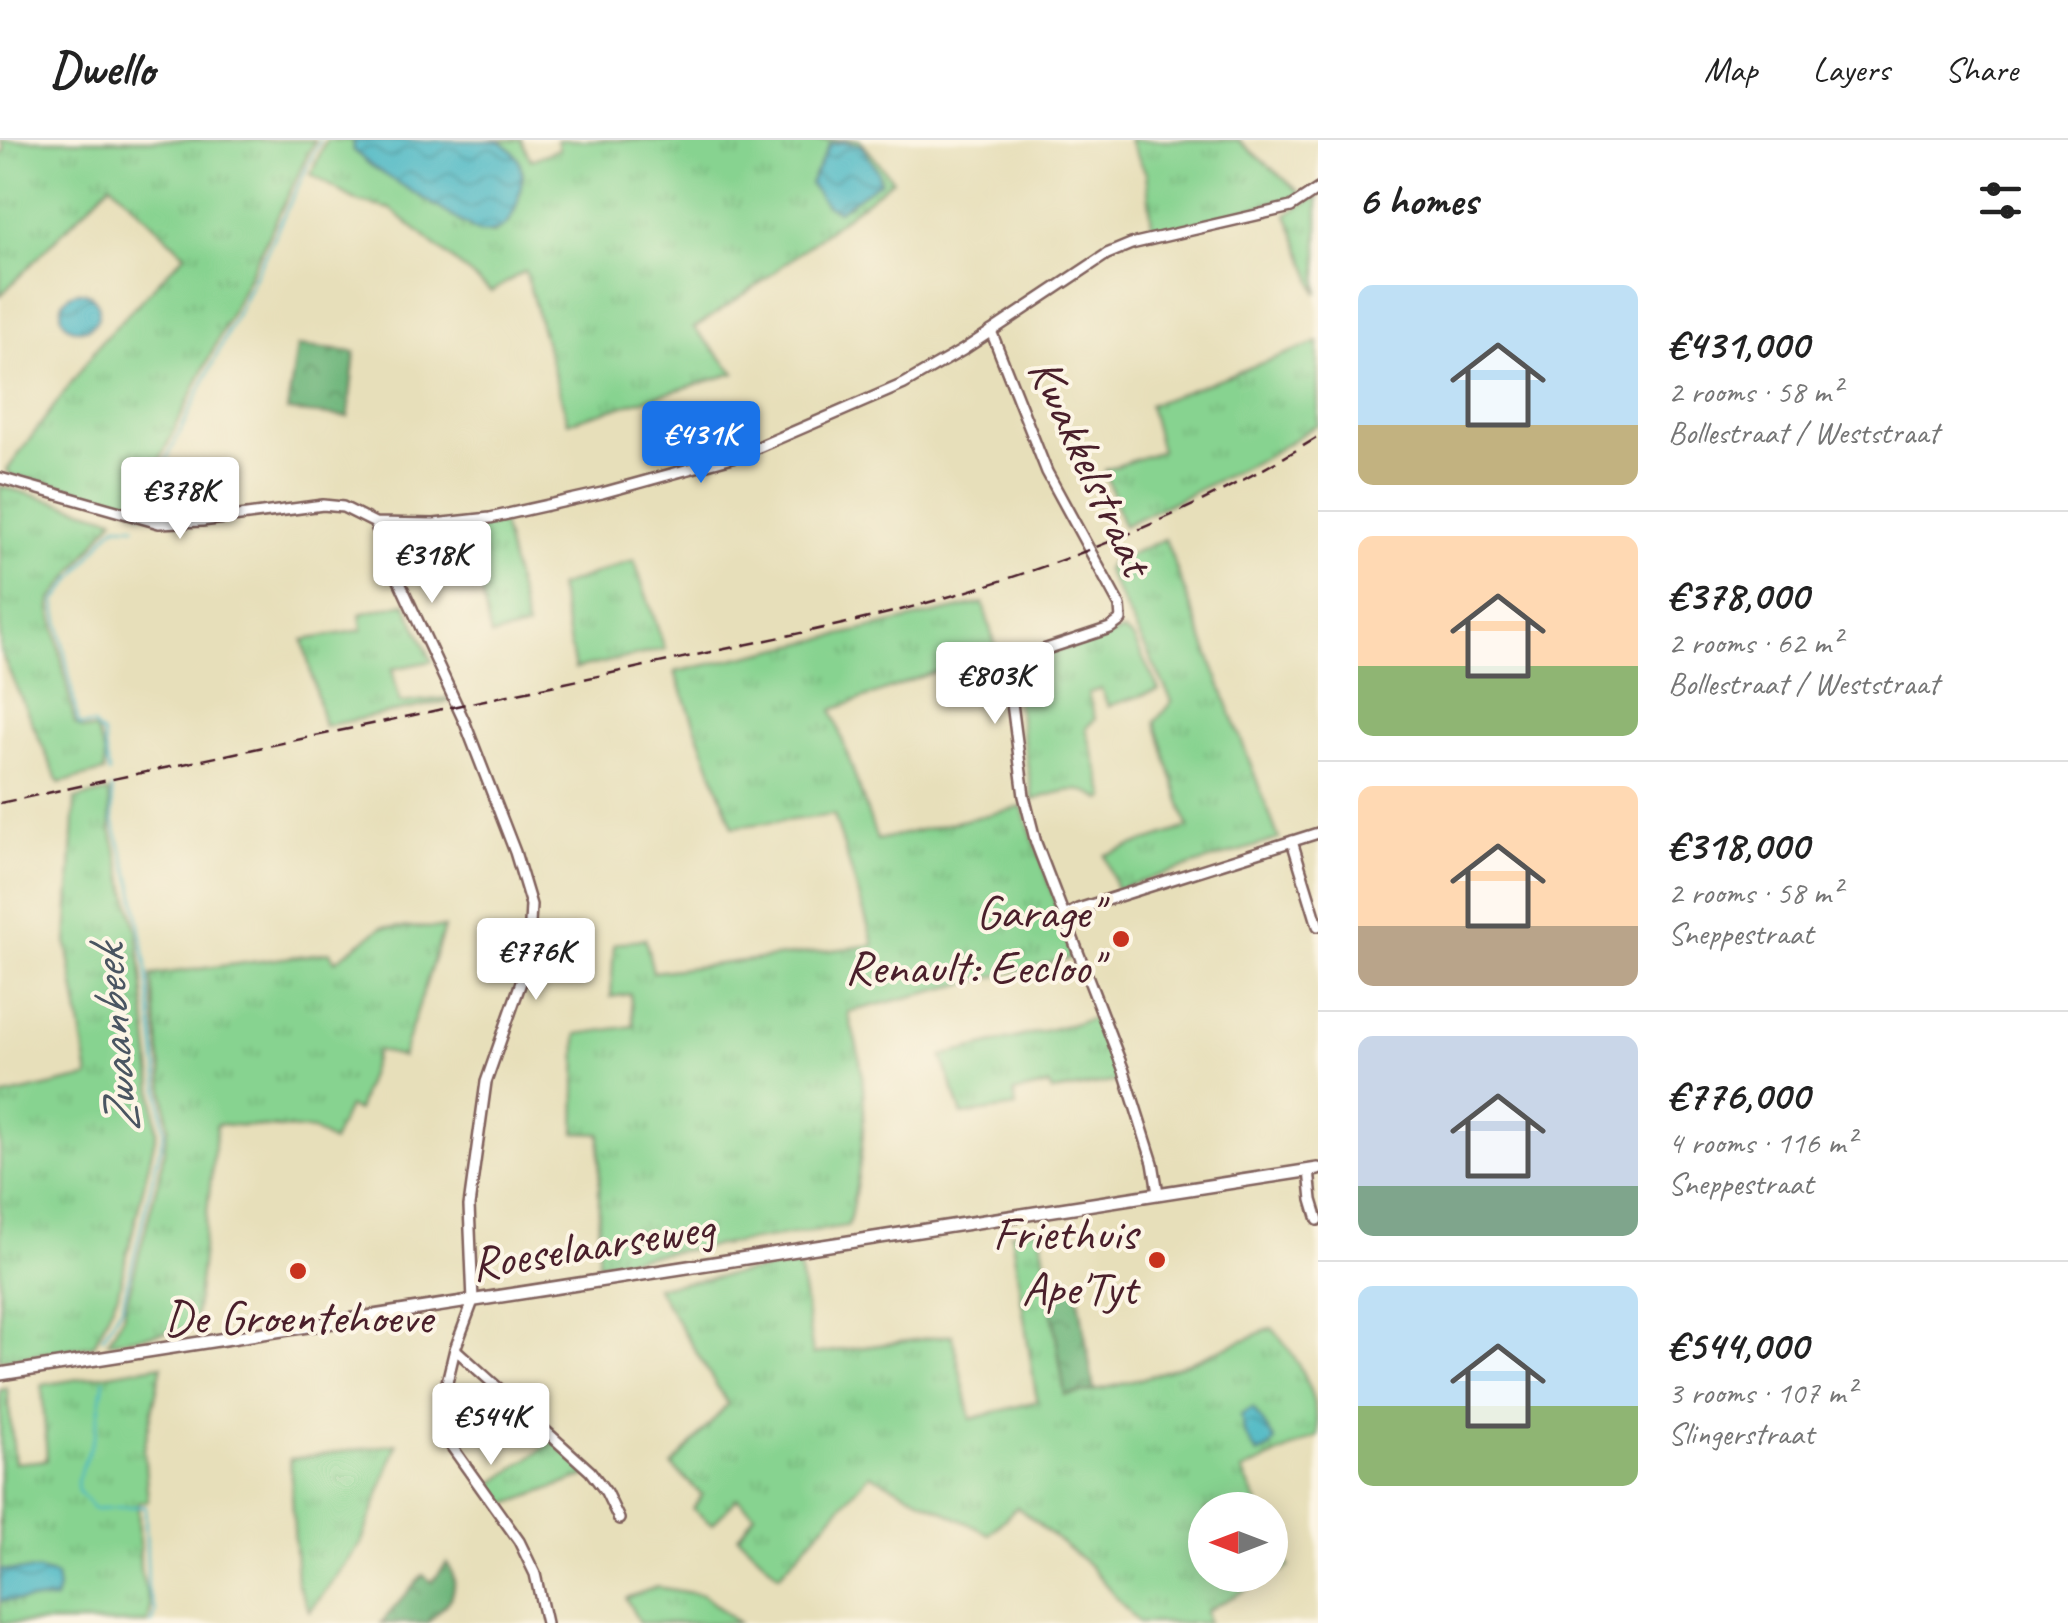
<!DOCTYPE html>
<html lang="en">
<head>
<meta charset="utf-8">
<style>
	body { margin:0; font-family:Caveat,sans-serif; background:#f2f2f2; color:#222; height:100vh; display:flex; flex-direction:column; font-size:38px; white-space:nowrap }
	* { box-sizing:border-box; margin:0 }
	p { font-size:32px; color:#767676 }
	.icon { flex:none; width:55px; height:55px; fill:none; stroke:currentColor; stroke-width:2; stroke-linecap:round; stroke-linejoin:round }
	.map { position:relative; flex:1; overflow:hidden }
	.sheet { display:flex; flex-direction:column; background:#fff; width:750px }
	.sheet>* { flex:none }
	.needle { width:65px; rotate:270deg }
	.tools { position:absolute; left:1188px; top:1352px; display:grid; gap:20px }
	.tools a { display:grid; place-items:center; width:100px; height:100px; border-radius:50%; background:#fff; box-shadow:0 5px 25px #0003; font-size:50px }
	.price { position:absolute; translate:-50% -85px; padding:0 22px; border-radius:10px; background:#fff; color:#222; font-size:32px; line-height:65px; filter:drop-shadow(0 2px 5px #0008) }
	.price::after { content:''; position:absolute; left:50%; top:60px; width:30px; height:22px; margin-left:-15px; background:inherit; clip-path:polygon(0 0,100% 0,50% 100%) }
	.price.current { background:#1a73e8; color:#fff }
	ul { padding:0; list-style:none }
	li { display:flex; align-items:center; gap:30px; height:250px; padding:0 40px }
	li+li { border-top:2px solid #e0e0e0 }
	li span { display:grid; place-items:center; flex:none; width:280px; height:200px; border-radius:15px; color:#555 }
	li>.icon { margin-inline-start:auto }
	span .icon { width:120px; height:120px; fill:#fffc; stroke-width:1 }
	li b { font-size:42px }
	h2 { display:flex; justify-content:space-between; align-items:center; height:120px; padding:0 40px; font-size:42px }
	header { display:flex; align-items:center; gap:60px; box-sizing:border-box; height:140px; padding:0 50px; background:#fff; border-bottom:2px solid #e0e0e0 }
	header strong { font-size:48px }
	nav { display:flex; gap:55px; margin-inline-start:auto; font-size:35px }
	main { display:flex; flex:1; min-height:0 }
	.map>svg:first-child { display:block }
	.grass { fill:url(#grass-tufts); stroke:#68795e; stroke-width:2.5 }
	.forest { fill:url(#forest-crowns); stroke:#5c6a52; stroke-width:2.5 }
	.water { fill:url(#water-waves); stroke:#4a6c78; stroke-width:2.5 }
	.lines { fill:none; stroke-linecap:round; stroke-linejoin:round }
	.stream { stroke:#4bb8c4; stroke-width:2.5 }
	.minor-casing { stroke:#81625d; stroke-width:14 }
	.major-casing { stroke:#81625d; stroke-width:16 }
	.minor { stroke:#fff; stroke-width:9 }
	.major { stroke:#fff; stroke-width:11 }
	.rail { stroke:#4a1f2b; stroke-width:2.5; stroke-dasharray:15 8; stroke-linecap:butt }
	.poi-dot { fill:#c8321e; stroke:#fcf5e5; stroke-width:4 }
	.labels { text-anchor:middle; stroke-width:8; stroke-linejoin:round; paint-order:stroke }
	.street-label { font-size:48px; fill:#4a1f2b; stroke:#fcf5e5 }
	.poi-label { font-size:48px; fill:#4a1f2b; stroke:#fcf5e5; text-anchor:end }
	.water-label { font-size:50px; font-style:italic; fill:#4a5561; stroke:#fcf5e5 }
</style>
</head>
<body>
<header>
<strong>Dwello</strong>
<nav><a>Map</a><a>Layers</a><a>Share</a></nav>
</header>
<main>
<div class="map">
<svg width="1318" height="1483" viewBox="0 0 1318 1483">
	<defs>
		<pattern id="grass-tufts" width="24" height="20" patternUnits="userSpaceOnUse" patternTransform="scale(2.5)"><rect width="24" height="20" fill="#87d390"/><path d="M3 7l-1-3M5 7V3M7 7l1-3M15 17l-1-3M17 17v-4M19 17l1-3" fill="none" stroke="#76b57c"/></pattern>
		<pattern id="forest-crowns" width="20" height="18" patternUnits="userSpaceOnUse" patternTransform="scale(2.5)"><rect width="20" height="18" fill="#6db57a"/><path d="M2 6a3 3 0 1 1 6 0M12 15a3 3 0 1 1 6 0" fill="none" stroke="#5c9364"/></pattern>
		<pattern id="water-waves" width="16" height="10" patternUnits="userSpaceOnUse" patternTransform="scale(2.5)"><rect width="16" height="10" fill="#4bb8c4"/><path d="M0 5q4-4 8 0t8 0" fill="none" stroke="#40959f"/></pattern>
	</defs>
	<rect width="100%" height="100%" fill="#fcf5e5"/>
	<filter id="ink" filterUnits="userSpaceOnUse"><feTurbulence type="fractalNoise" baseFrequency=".01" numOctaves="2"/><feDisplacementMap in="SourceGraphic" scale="20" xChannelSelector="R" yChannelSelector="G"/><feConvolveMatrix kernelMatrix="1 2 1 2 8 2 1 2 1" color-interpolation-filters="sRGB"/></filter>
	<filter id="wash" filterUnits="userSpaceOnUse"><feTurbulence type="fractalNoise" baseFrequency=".0048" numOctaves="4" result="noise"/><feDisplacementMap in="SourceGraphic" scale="40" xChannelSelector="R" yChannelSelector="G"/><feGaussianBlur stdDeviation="2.25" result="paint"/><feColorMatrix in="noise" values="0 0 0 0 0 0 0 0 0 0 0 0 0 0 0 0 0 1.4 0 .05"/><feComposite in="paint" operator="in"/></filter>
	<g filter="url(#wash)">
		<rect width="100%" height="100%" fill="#e7dfba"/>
		<!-- grass -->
		<path class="grass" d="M0,0H315L136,369L67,347L10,335L7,330L102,201L185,114L111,43L0,156V16L5,9Z
			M326,0H354L353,10L478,92L493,93L508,83L500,1L492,0H521L531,20L559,9L557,0H860L893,40L755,147L694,188L735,233L568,282L525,131L491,152L391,69L359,62L311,34Z
			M1129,0H1238L1303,55L1153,94L1146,33Z
			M1318,56V154L1287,74Z
			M1318,202V284L1264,318L1123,386L1105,330L1161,311L1149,265Z
			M0,346L114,378L52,460L51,468L75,584L82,589L96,590L105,615L104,632L59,643L0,511Z
			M502,383L527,488L491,496L467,388Z
			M1165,399L1279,699L1116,749L1105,715L1188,687L1155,582L1172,561L1106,430L1110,423Z
			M634,420L665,509L575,529L558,447Z
			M405,463L432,521L392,529L400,563L449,558V561L324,586L303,500L362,490L360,474Z
			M983,463L996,509L832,570L877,700L1022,667L1075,817L848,872C852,890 859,908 861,927C868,978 860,1036 848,1086L598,1123L600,994L575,993L577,894L634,886L630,854L611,857L614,804L645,798L653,832L874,805L834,675L733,687L675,532Z
			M1123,491L1133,498L1159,550L1108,566L1101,549L1088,553L1095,579L1086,588L1106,657L1102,660C1081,642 1057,653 1033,660L1013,535L1017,527L1028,519Z
			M109,652L111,689L138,794L157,990L118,1153L94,1205L0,1220V957L89,937L67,803L75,659Z
			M382,787L444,788L402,917L377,910L357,971L348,967L332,1002L313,990L217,984L194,1188L108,1202L123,1175L160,1032L168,986L151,835L330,812L335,821Z
			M1096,878L1119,941L1052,952L1049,945L1014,953L1016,967L962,975L942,916Z
			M1040,1088L1065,1255C1135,1247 1207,1216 1272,1188C1299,1217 1318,1257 1318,1296L1242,1331L1261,1370H1205V1435H1270V1388L1289,1427L1206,1471L1208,1483H1138L1089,1425L1017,1367L989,1394L870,1334L779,1435L738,1396L755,1374L737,1358L712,1385L693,1369L702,1355L672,1326L728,1264L656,1147L799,1124L813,1214L952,1195L971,1279L1037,1261L1011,1093Z
			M162,1225L144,1309L148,1361L138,1362L140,1429L151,1469L148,1483H0V1250L7,1248L15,1323L47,1320L42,1245Z
			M553,1301L589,1335L502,1366L487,1348Z
			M397,1304L361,1404L310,1471L297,1443L290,1319Z
			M657,1447L703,1455L738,1483H639L626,1458Z"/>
		<!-- forest -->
		<path class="forest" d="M297,206L355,212L348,277L287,271Z
			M1077,1146L1094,1251L1065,1255L1049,1150Z
			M447,1423C465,1451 446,1464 427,1483H381L423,1435L432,1442Z"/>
		<!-- water -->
		<path class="water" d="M354,0L500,1C507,6 514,11 518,18C526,34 519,68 508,82C500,92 490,93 478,92L371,26L353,10Z
			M842,2L861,5L878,31L880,42L838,71L826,65L810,44L830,4Z
			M61 171a19 19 0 1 1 38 0a19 19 0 1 1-38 0Z
			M1253,1268L1275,1301L1270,1308L1257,1314L1244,1292L1241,1275Z
			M0,1430L39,1431L56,1436L58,1449L55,1460L0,1461Z"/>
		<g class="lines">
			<!-- stream -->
			<path class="stream" d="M141,373L320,0
				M109,634L103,595L93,585L80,586L78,582L55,462L110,391L117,385L136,386
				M103,1197L122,1166L164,991L146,821L133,745L113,681L112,649
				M104,1240L95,1295L77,1341L78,1351L94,1369L145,1366L148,1450L156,1472L152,1483"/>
		</g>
	</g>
	<g filter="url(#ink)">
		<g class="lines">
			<!-- minor casing -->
			<g class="minor-casing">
				<path id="minor" d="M991,191L1047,332L1120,466L1121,480L1110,488L1019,518L1012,523L1009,540L1024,656L1036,703L1124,931L1153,1023L1158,1053
					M0,338L159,383L202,381L323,365L343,367L375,383L434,384L490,378L602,353L740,315L904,244L963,210L1107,114L1131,104L1291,67L1318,49
					M375,383L383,406L465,583L515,712L531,765L528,822L486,942L469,1066L473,1161L455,1209L441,1267L447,1300L519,1401L535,1434L546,1483
					M1292,701L1318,786
					M1065,776L1078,769L1318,693
					M1309,1030L1312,1060L1318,1080
					M455,1209L590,1331L606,1352L619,1379"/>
			</g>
			<!-- major casing -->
			<g class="major-casing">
				<path id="major" d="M0,1234L1318,1029"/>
			</g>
			<!-- minor -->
			<use href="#minor" class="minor"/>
			<!-- major -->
			<use href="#major" class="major"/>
			<!-- rail -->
			<path class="rail" d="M0,663L852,482C1017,443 1174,386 1318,297"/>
		</g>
	</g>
	<!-- markers -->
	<g class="poi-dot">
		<circle cx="1121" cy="799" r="10"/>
		<circle cx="1157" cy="1120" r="10"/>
		<circle cx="298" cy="1131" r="10"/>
	</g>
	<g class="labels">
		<!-- street labels -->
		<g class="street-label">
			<text transform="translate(1092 326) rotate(65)" y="17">Kwakkelstraat</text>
			<text transform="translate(592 1104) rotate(-9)" y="17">Roeselaarseweg</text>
		</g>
		<!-- poi labels -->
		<g class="poi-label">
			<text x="1101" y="788">Garage"<tspan x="1101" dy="55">Renault: Eecloo"</tspan></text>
			<text x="1137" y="1109">Friethuis<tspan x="1137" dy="55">Ape'Tyt</tspan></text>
			<text x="298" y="1193" text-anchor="middle">De Groentehoeve</text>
		</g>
		<!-- water labels -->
		<g class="water-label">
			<text transform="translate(113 900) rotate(-95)" y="18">Zwaanbeek</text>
		</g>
	</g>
</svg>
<div class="tools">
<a><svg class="needle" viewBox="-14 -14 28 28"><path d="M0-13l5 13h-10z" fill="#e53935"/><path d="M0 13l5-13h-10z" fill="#767676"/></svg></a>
</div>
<b class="price current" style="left:701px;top:346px">€431K</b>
<b class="price" style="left:180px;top:402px">€378K</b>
<b class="price" style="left:432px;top:466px">€318K</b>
<b class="price" style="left:995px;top:587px">€803K</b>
<b class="price" style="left:536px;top:863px">€776K</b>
<b class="price" style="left:491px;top:1328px">€544K</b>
</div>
<section class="sheet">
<h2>6 homes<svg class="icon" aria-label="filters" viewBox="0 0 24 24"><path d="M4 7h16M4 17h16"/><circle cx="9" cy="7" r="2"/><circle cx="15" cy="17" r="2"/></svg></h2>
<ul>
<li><span style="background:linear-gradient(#bfe0f5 70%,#c2b280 0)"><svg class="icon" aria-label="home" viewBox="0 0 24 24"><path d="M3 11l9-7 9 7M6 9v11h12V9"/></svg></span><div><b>€431,000</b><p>2 rooms · 58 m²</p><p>Bollestraat / Weststraat</p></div></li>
<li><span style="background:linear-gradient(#ffd9b3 65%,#8fb573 0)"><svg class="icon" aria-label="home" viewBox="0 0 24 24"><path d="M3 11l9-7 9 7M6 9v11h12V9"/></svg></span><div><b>€378,000</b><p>2 rooms · 62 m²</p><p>Bollestraat / Weststraat</p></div></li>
<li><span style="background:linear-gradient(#ffd9b3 70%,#b9a48a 0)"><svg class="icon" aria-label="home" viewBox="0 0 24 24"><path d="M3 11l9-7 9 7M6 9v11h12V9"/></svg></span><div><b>€318,000</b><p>2 rooms · 58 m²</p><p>Sneppestraat</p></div></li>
<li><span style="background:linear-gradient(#c9d6e8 75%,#7fa58c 0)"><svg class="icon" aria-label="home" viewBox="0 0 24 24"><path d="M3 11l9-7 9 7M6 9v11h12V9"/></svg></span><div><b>€776,000</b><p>4 rooms · 116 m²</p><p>Sneppestraat</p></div></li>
<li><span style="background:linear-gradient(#bfe0f5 60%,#8fb573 0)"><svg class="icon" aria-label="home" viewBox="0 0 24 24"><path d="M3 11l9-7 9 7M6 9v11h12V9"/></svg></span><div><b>€544,000</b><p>3 rooms · 107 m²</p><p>Slingerstraat</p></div></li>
</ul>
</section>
</main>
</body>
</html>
